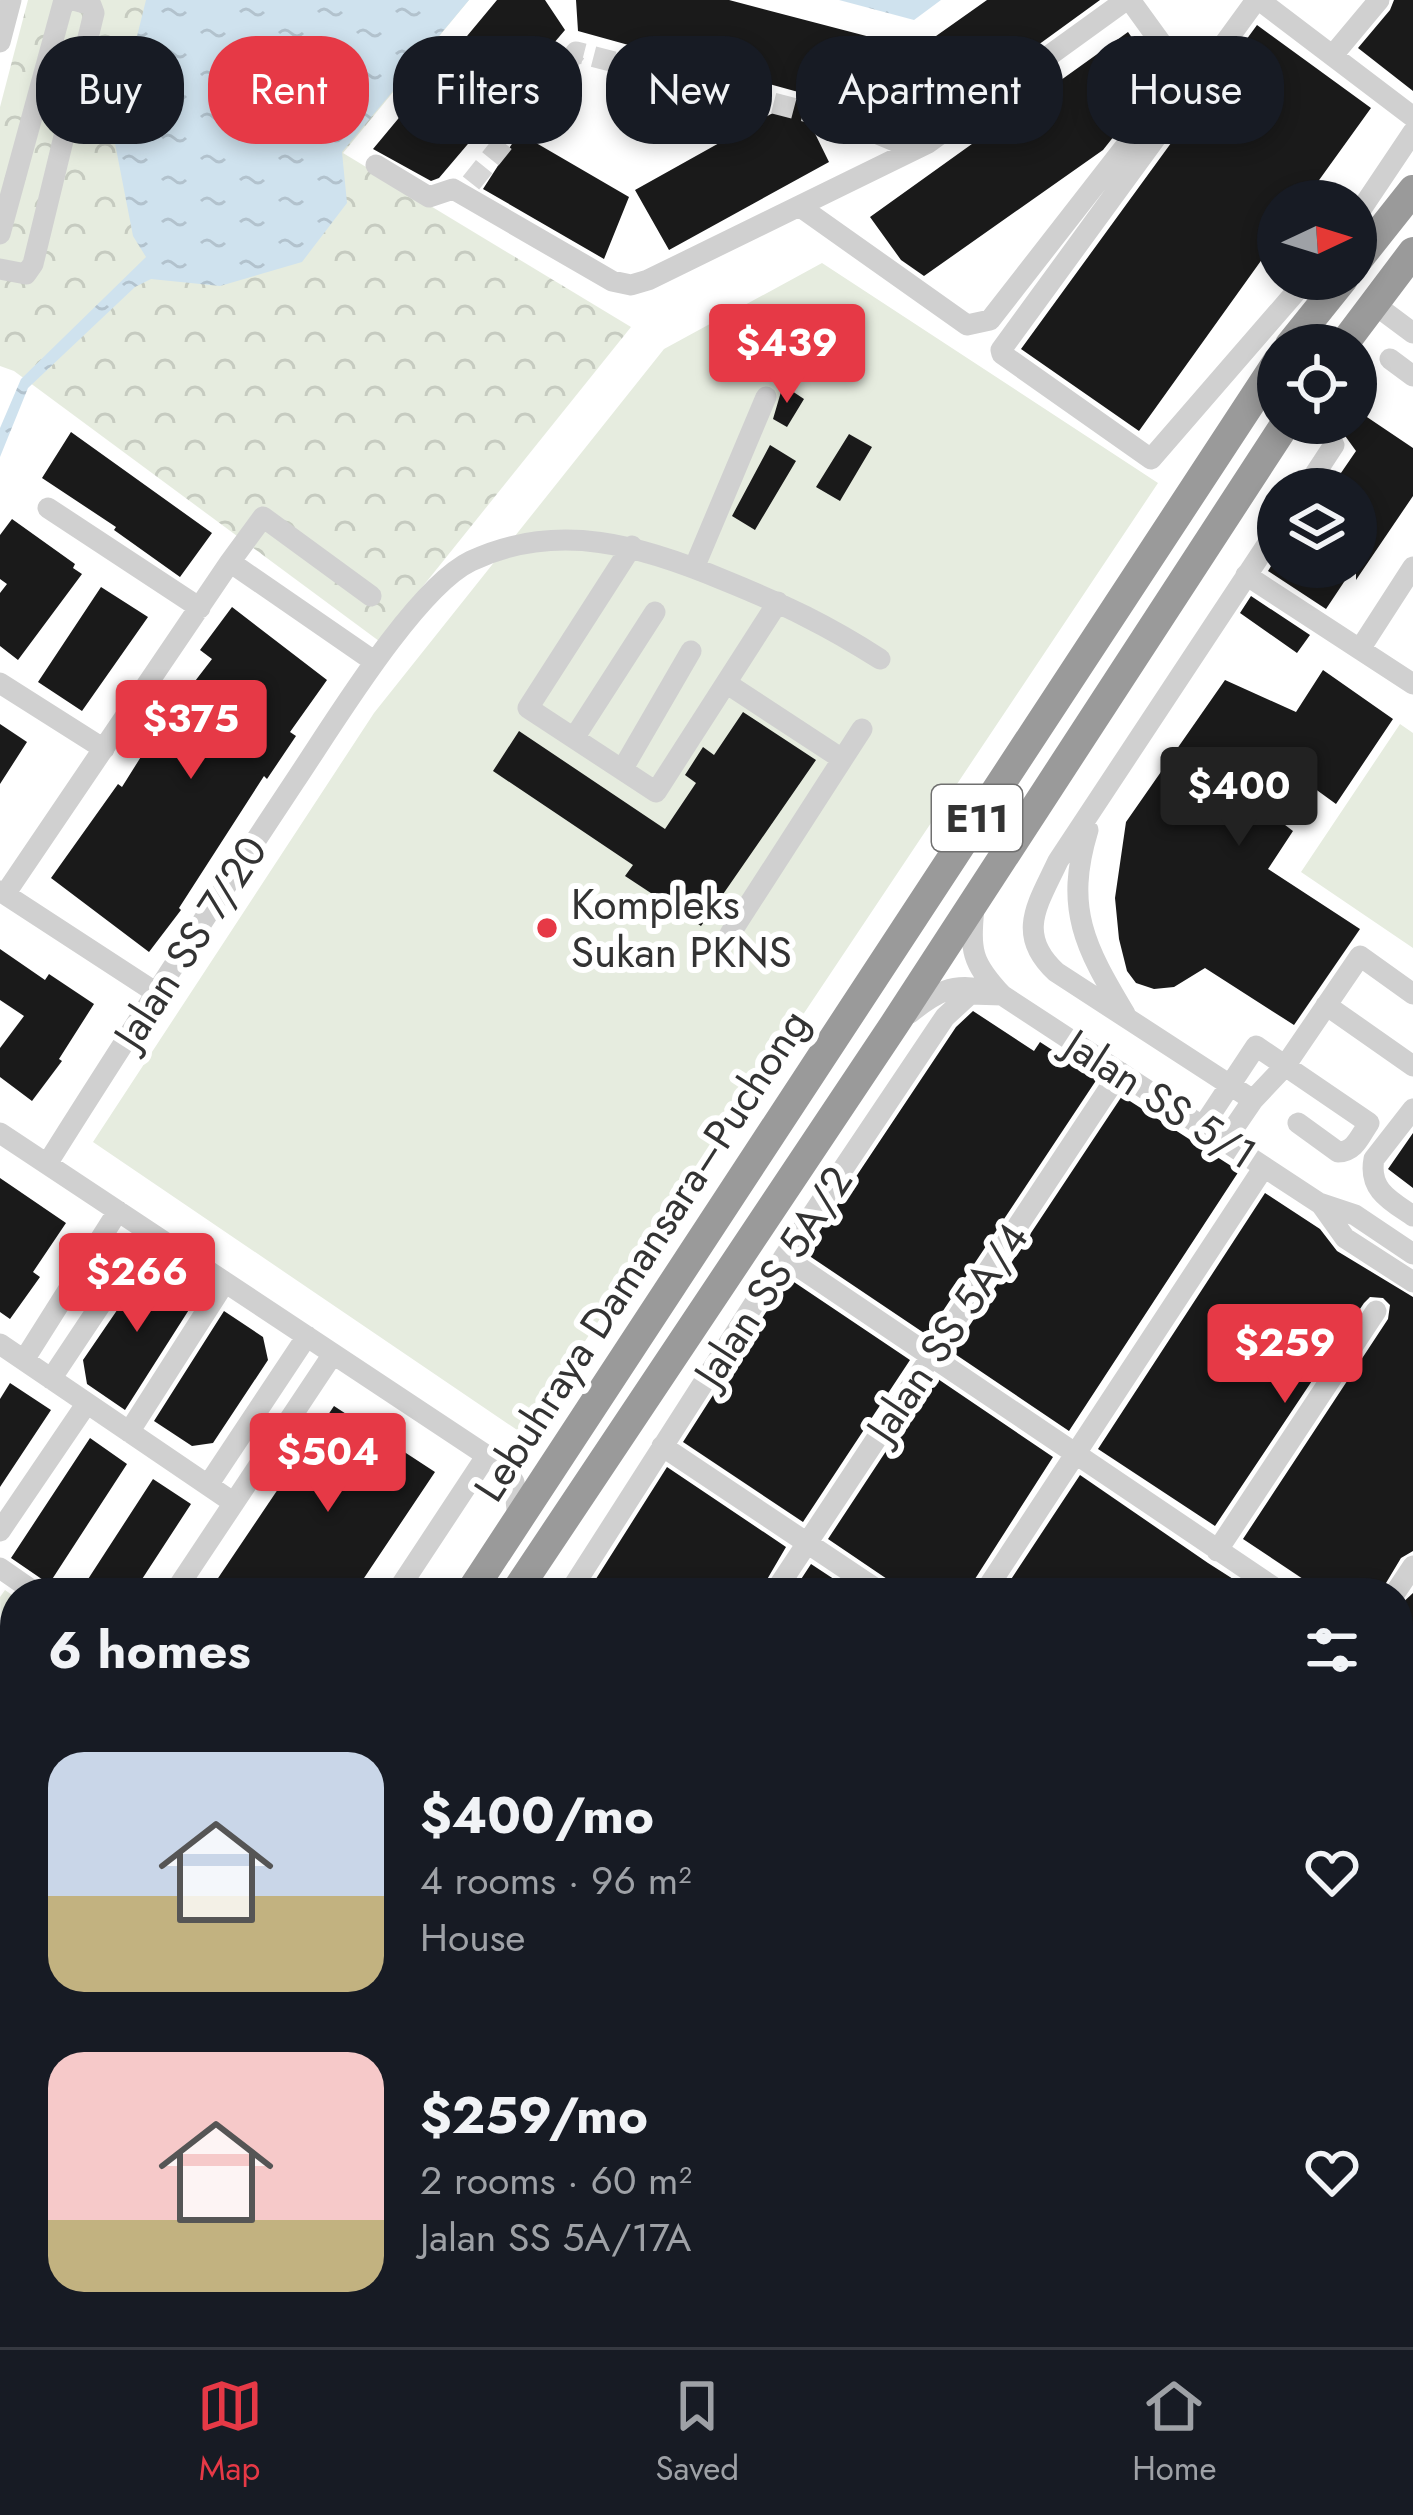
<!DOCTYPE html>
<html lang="en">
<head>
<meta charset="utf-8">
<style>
	body { margin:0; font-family:Jost,sans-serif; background:#20242c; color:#f1f3f6; height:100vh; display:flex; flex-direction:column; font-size:45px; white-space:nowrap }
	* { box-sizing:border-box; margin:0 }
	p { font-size:39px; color:#9ea1a6 }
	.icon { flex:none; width:66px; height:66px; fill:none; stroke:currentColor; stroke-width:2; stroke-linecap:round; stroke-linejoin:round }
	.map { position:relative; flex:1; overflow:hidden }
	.sheet { position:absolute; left:0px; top:1578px; width:1413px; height:771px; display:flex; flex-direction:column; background:#171b24; border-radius:48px 48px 0 0; box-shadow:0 6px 18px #0003 }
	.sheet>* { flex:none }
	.hud { position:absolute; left:36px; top:36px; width:1341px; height:108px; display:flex; gap:24px }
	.needle { width:78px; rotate:86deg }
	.fabs { position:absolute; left:1257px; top:180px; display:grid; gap:24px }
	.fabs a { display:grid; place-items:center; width:120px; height:120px; border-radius:50%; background:#171b24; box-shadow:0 6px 18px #0003; font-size:60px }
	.price { position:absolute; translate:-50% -102px; padding:0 27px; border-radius:12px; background:#e63946; color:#fff; font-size:39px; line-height:78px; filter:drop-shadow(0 3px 6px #0008) }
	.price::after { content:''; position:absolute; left:50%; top:72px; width:36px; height:27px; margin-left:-18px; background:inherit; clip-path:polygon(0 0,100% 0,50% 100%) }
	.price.active { background:#222; color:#fff }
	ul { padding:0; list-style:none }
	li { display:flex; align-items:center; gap:36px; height:300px; padding:0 48px }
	li span { display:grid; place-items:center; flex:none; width:336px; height:240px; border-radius:36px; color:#555 }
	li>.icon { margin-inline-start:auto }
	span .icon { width:144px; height:144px; fill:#fffc; stroke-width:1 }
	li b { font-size:51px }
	h2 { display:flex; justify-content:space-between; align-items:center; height:144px; padding:0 48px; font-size:51px }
	.pill { padding:0 42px; border-radius:48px; background:#171b24; box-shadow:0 6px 18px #0003; font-size:42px; line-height:108px }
	.pill.active { background:#e63946; color:#fff }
	.tab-bar { display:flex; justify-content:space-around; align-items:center; height:168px; border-top:3px solid #363941; background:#171b24; font-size:33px; color:#9ea1a6 }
	.tab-bar a { display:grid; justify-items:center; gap:6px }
	.tab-bar .active { color:#e63946 }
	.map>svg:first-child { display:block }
	.park { fill:url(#park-crowns) }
	.garden { fill:#e6ecdf }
	.water { fill:url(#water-ripples) }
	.building { fill:#1a1a1a }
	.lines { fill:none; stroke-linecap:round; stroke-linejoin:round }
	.minor-tunnel { stroke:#d6d6d6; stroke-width:21; stroke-dasharray:21 10; stroke-linecap:butt }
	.minor { stroke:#d0d0d0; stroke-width:21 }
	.highway { stroke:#9a9a9a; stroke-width:30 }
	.poi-dot { fill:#e63946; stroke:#fff; stroke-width:4.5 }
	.labels { text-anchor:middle; stroke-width:12; stroke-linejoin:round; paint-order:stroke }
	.shield { fill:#fff; stroke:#707070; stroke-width:3 }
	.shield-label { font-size:39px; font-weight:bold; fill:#333 }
	.poi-label { font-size:42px; fill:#333; stroke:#fff; text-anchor:start }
	.street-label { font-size:42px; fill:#333; stroke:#fff }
</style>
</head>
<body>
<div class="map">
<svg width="1413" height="2347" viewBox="0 0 1413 2347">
	<defs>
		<pattern id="park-crowns" width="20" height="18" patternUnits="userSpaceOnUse" patternTransform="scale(3)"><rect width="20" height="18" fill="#e6ecdf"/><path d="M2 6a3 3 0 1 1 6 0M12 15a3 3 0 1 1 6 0" fill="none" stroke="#c6cbc0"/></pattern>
		<pattern id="water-ripples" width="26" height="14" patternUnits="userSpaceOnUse" patternTransform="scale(3)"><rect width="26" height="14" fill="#cfe2ee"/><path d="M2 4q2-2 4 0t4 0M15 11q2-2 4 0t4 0" fill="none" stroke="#b2c2cd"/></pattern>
	</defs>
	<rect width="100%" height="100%" fill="#fff"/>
	<!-- park -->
	<path class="park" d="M28,0H469L343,153L631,327L379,641L14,371L0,366V107Z"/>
	<!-- garden -->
	<path class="garden" d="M822,263L1158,483L523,1434L93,1142L374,713L664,349Z
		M1400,724L1413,733V948L1301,872Z
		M5,1590L15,1597V1645L2,1664L0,1597Z
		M716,2334H949L968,2347H706Z"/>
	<!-- water -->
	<path class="water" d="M146,0H469L342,152L347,203L302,262L220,286L151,279L135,287L28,388L0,457V428L21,379L146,257L133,236L113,133Z
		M839,0H941L914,20Z"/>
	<!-- building -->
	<path class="building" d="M497,0H545L565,30L439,178L431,181L373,149Z
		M576,0H729L897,44L878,114L578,31Z
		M987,0H1100L951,108L912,53Z
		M1394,0H1413V91L1358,48L1390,10Z
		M1257,25L1371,108L1304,201H1278V237L1139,431L1021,349Z
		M1128,32L1160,78L1103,150L924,276L901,260L870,217Z
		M798,99L829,162L669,250L635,190Z
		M519,133L629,197L604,259L483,189Z
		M783,385L804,399L787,427L773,419Z
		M1358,411L1413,448V496L1356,580V489H1330L1356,451L1343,433L1350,423H1356Z
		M71,432L212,533L180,577L114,530L116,527L42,478Z
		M849,434L872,447L840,501L816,487Z
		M770,445L796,461L755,530L732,516Z
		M12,519L75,564L73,568L82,574L18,660L0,646V593L7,584L0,579V535Z
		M1278,555V567H1354L1326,609L1268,571Z
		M101,587L148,617L82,711L38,682Z
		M1251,596L1310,635L1297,653L1240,613Z
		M232,607L327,680L290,732L296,736L267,779L264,776L179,908L181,910L149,952L51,878L118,784L122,787L159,728L212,659L200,650Z
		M1323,670L1393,719L1336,804L1274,759L1246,795L1293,831L1268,869L1360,929L1294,1025L1205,968L1174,987L1154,989L1136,983L1127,971L1119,939L1115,898L1126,822L1225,680L1296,712Z
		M743,712L816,760L701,926L625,876L633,865L493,771L519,731L665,829L696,783L685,775L703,747L714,755Z
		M0,724L27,742L0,784Z
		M0,949L45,980L49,974L94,1004L59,1059L62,1061L32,1101L0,1077V1048L24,1016L0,1000Z
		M973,1011L1034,1051L1040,1042L1097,1079L927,1335L805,1253L956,1027Z
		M1122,1096L1239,1171L1069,1431L952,1352Z
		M1413,1133V1188L1388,1169Z
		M0,1178L66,1223L33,1272L40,1277L10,1319L0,1312Z
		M1265,1193L1320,1229L1337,1251L1413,1297V1551L1401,1558L1380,1593H1324L1243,1539L1388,1319L1390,1305L1383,1298L1370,1297L1364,1303L1215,1526L1098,1449Z
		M150,1262L199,1294L125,1410L87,1384L83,1360Z
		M788,1278L910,1360L803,1522L683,1442Z
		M224,1311L263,1337L268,1360L213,1443L192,1446L154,1421Z
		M935,1377L1053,1457L966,1593H897L890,1581L828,1539Z
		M10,1383L51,1410L0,1487V1399Z
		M334,1406L435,1472L354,1593H208Z
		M90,1438L127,1464L49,1584L11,1558Z
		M667,1467L786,1547L759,1593H587Z
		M1080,1475L1208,1563L1255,1593H1002Z
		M153,1479L191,1504L133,1593H79Z
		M811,1564L855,1593H792Z
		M1413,1593V1654L1398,1645V1607Z
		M1398,1687L1413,1694V1866L1398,1856Z
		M15,1887V2094L0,2087V1909Z
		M1398,1892L1413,1902V2092L1398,2082Z
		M1398,2120L1413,2130V2165L1398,2188Z
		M1398,2288L1413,2295V2347H1398Z"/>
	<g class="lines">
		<!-- minor-tunnel -->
		<path class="minor-tunnel" d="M471,183L576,52L854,124"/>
		<!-- minor -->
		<path class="minor" d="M0,42L11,0
			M1333,55L1379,0
			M854,124L914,149
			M376,165L429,197L453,189L612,281L631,285L648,280L928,143L1126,0
			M799,206L967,325L990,320L1177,80V65L1130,0
			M1356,217L1413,132
			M0,234L64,0
			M0,269L26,274L33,264L94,13L91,5L73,0
			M1307,279L1151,459L1002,354L1001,350L1254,3H1263L1413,117
			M1374,304L1413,333
			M1390,359L1413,376
			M1305,489L1334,445
			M48,508L200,608
			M632,546L528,708L656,792L778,602
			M230,562L263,517L371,596
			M694,568L766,397
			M1246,575L1413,684
			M1360,649L1413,567
			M0,683L104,749
			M726,683L842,759
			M574,738L655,612
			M622,770L691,651
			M1088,830C1064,909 1085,947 1125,1014
			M0,891L155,992
			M5,894L230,562L375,662
			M974,907C970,951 971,962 1002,995L1319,1203L1355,1215L1413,1254
			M730,934L862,729
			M1326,1005L1413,1066
			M910,1013C935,993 953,982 984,990
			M1253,1100L1056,972C1015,934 1038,904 1058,861L1278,528
			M1413,1109L1374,1159C1368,1190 1391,1201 1413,1216
			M1203,1126L1256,1046L1369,1123C1360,1136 1355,1152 1338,1152L1298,1123
			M0,1133L504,1467L514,1482L518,1518
			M1225,1141L1253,1100L1285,1066L1360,956L1413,994
			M47,1164C128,1035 211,908 295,781C332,726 415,588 471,561C558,520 643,546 726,581C785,605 827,625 880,659
			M1320,1203L1345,1238L1413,1282
			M784,1257L1282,1593
			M0,1344L234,1503
			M24,1360L118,1211
			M51,1379L149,1232
			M129,1432L225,1282
			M662,1446L882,1593
			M208,1485L307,1336
			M0,1531L87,1403
			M1217,1551L1376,1311
			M0,1568L36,1593
			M174,1593L333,1354
			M396,1593L487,1455
			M569,1593L784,1257L945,1017L970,994L1002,995
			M774,1593L1120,1072
			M984,1593L1264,1167
			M1395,1593L1413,1566
			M1398,1669L1413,1679
			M0,1732L15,1742
			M0,1855L15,1832
			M1398,1874L1413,1884
			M0,2102L15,2112
			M1398,2102L1413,2112
			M0,2191L15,2169
			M1398,2225L1413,2202
			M1398,2270L1413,2280
			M327,2334L346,2347
			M910,2334L925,2347
			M970,2334L990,2347
			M1032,2334L1052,2347
			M1202,2334L1222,2347
			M66,2347L75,2334
			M284,2347L293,2334
			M485,2347L494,2334
			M688,2347L697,2334
			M752,2347L761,2334
			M1317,2347L1326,2334"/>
		<!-- highway -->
		<path class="highway" d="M1356,262L1413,190
			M1290,345L1343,279
			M1343,345L1413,252
			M470,1593L1278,361
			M515,1593L894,1025L1286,423
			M0,2292L15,2270
			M0,2334L15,2311
			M43,2347L52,2334"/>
	</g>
	<!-- markers -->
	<circle class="poi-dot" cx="547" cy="928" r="12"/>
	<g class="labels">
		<!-- shield labels -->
		<rect class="shield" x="932" y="785" width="90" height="66" rx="9"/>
		<g class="shield-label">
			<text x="977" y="832">E11</text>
		</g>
		<!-- poi labels -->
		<g class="poi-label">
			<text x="571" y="919">Kompleks<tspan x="571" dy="48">Sukan PKNS</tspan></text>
		</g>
		<!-- street labels -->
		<g class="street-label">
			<text transform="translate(190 942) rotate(-57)" y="15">Jalan SS 7/20</text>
			<text transform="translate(1161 1099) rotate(33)" y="15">Jalan SS 5/1</text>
			<text transform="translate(641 1255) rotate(-57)" y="15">Lebuhraya Damansara–Puchong</text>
			<text transform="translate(773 1276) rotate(-57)" y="15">Jalan SS 5A/2</text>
			<text transform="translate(947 1332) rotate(-56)" y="15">Jalan SS 5A/4</text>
		</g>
	</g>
</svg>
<div class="fabs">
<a><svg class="needle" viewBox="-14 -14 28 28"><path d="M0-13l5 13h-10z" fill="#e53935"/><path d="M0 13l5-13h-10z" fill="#9ea1a6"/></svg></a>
<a><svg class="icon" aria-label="locate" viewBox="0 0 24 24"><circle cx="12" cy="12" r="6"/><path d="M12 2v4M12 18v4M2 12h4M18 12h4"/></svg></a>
<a><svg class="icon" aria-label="layers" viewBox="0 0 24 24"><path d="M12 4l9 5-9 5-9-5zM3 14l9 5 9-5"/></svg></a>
</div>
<b class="price" style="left:787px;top:406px">$439</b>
<b class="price" style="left:191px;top:782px">$375</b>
<b class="price active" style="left:1239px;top:849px">$400</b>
<b class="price" style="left:137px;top:1335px">$266</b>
<b class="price" style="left:1285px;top:1406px">$259</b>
<b class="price" style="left:328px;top:1515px">$504</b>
<div class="hud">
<a class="pill">Buy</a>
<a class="pill active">Rent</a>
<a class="pill">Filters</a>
<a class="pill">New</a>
<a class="pill">Apartment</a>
<a class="pill">House</a>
</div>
<section class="sheet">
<h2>6 homes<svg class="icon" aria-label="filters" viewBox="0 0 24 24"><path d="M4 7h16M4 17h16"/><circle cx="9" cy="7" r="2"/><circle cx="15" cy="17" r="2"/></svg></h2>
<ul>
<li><span style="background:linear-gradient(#c9d6e8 60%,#c2b280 0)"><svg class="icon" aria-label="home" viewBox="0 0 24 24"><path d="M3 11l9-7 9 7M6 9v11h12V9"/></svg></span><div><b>$400/mo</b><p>4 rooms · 96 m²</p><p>House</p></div><svg class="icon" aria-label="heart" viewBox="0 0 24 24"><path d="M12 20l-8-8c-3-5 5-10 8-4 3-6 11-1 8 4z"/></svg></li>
<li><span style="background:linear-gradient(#f6c9c9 70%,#c2b280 0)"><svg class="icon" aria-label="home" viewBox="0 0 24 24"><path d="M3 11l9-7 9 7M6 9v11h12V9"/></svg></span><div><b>$259/mo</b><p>2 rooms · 60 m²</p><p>Jalan SS 5A/17A</p></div><svg class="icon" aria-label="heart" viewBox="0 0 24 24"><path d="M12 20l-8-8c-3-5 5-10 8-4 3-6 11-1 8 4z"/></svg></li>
</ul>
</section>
</div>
<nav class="tab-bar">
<a class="active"><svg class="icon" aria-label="map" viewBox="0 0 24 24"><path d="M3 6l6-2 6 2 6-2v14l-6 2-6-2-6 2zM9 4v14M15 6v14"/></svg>Map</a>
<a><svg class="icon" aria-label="saved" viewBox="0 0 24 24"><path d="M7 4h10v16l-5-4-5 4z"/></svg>Saved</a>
<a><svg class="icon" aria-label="home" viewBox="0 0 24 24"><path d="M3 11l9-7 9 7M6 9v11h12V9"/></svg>Home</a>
</nav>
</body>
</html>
